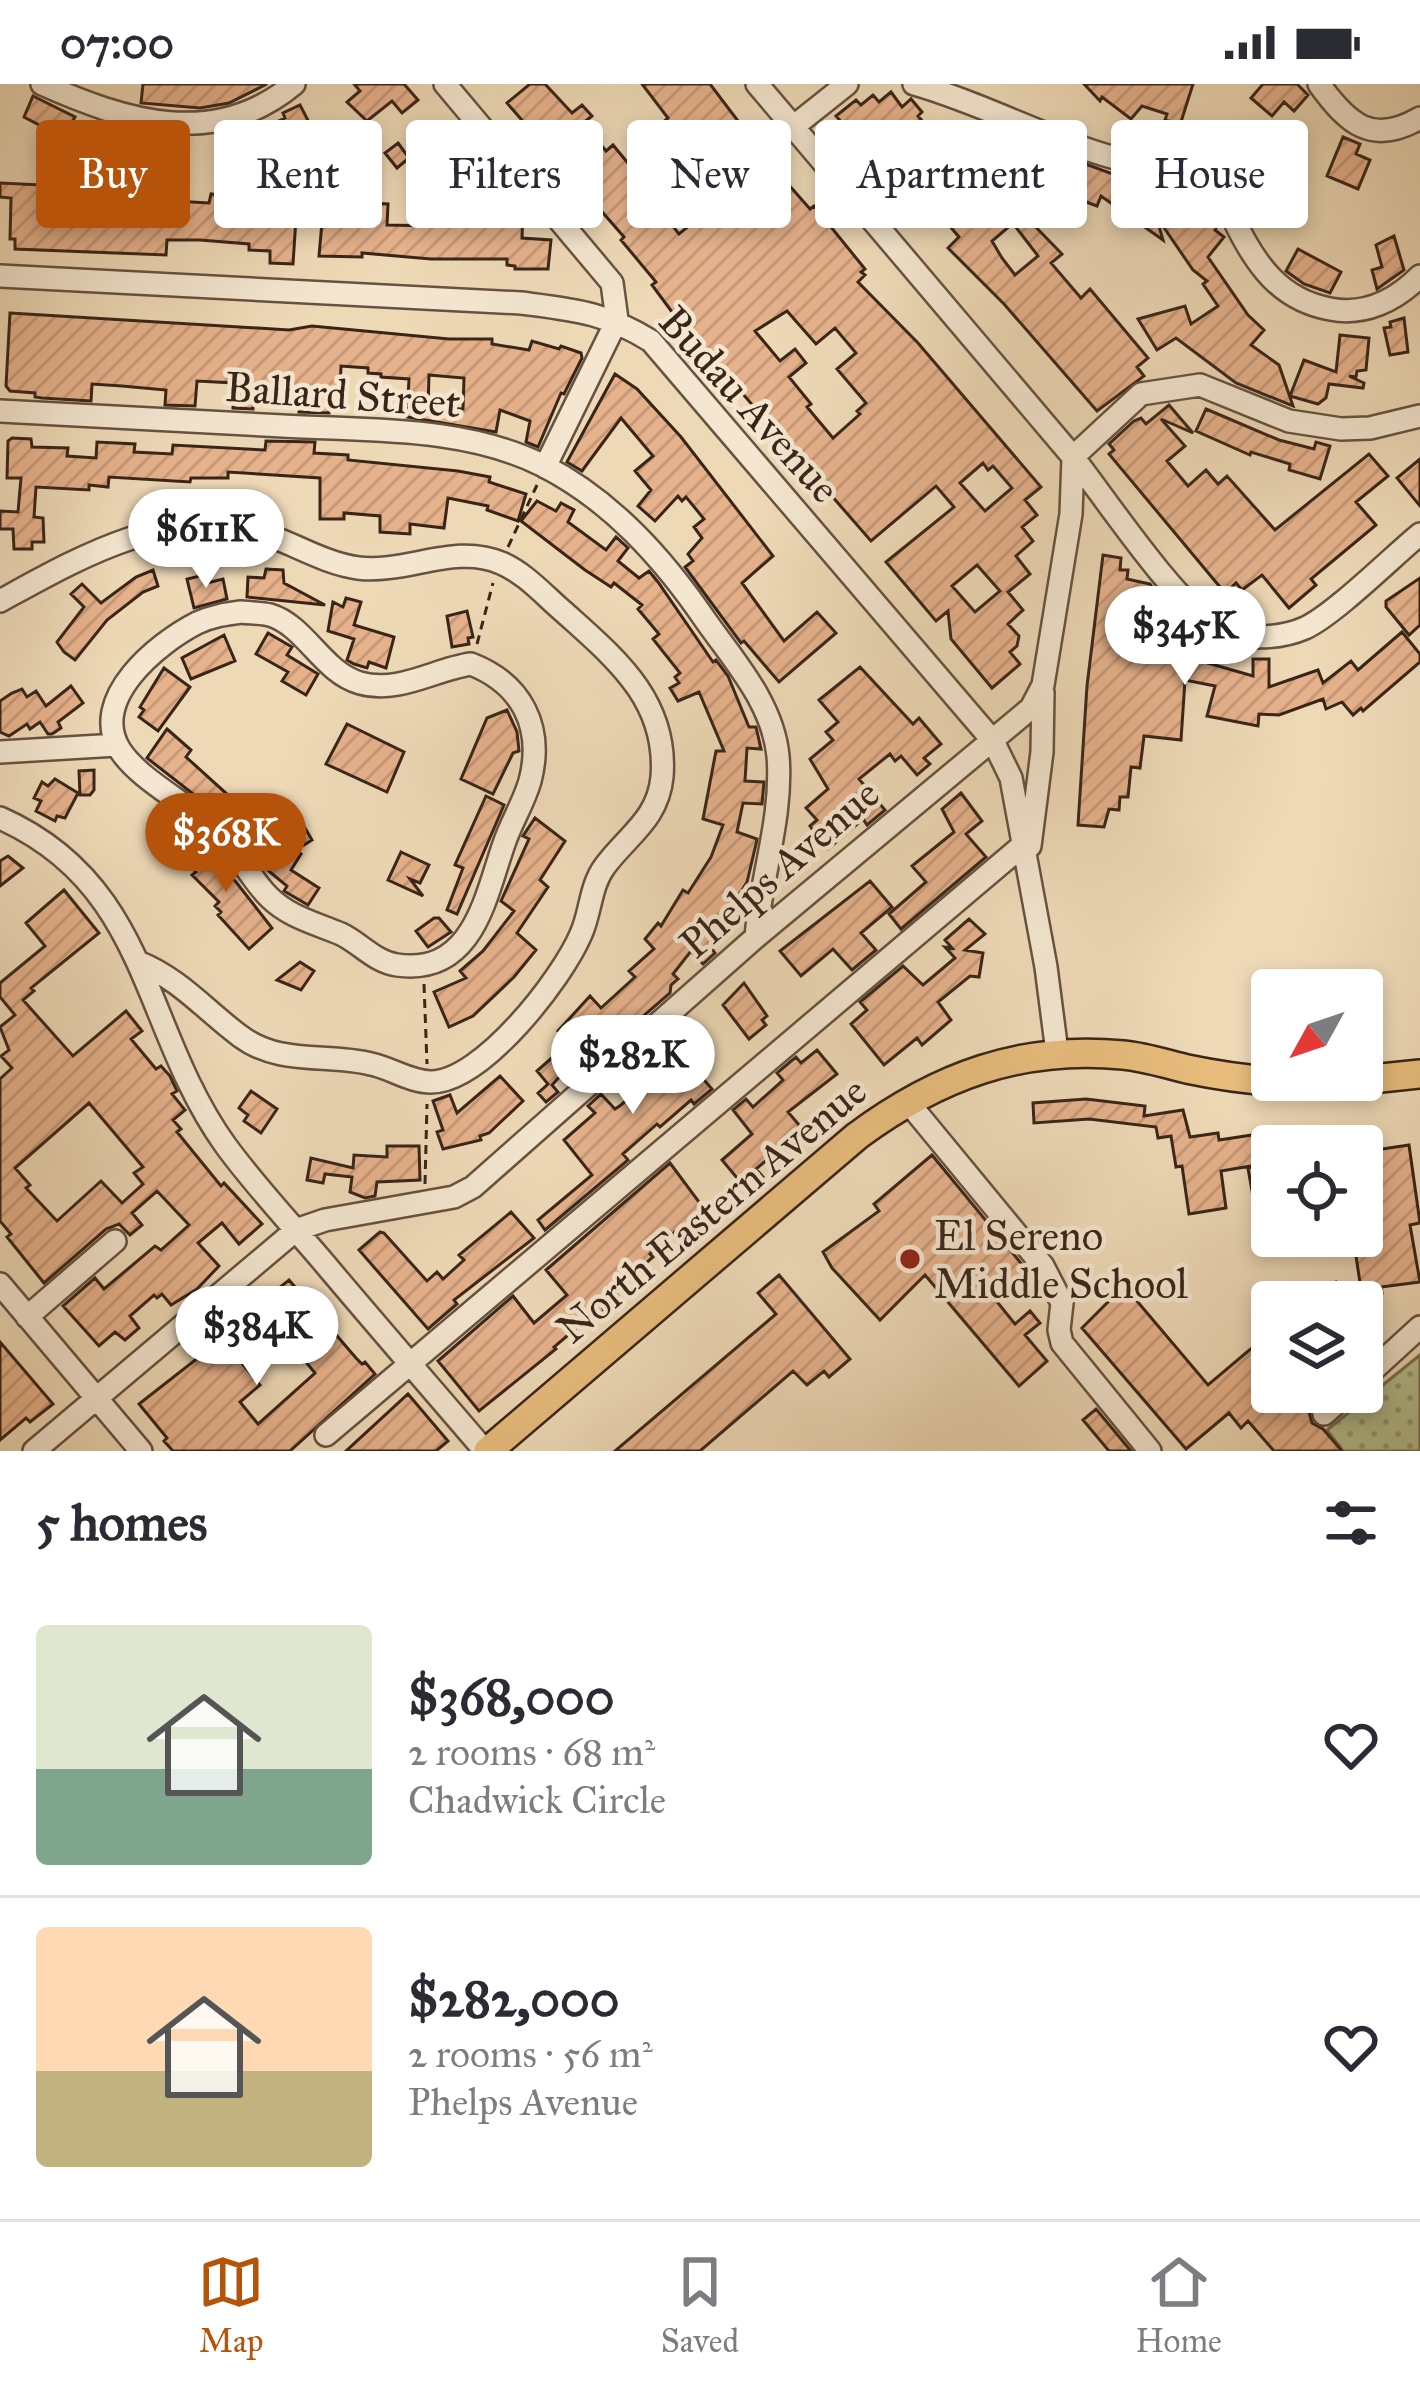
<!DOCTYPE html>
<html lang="en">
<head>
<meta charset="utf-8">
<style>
	body { margin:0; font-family:"IM FELL Great Primer",serif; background:#f7f7f7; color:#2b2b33; height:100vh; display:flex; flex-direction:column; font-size:45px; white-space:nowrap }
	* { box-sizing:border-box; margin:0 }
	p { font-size:39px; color:#7c7c81 }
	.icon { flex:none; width:66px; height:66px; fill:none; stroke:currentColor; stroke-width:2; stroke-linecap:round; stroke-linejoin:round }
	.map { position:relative; height:1367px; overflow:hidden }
	.side { display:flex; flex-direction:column; background:#fff; flex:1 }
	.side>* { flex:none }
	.top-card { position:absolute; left:36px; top:36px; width:1350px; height:108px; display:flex; gap:24px }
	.needle { width:78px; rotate:230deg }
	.tools { position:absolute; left:1251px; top:885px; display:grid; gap:24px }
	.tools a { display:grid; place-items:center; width:132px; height:132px; border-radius:12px; background:#fff; box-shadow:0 6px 18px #0003; font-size:60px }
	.price { position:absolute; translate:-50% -102px; padding:0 27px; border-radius:42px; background:#fff; color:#222; font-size:39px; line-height:78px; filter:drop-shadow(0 3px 6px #0008) }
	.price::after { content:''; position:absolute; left:50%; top:72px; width:36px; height:27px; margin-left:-18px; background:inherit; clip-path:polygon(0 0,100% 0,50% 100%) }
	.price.current { background:#b45309; color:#fff }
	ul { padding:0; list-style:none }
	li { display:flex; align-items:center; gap:36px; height:300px; padding:0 36px }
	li+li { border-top:3px solid #e1e1e2 }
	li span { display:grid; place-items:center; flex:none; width:336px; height:240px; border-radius:12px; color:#555 }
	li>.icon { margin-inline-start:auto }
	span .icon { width:144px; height:144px; fill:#fffc; stroke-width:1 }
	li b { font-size:51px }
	h2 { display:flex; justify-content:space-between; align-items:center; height:144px; padding:0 36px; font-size:51px }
	.chip { padding:0 42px; border-radius:12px; background:#fff; box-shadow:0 6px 18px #0003; font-size:42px; line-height:108px }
	.chip.current { background:#b45309; color:#fff }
	.status { display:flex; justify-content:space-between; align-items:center; height:84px; padding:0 60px; background:#fff; direction:ltr }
	.status svg { height:33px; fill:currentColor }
	.dock { display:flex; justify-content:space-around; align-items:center; height:168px; border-top:3px solid #e1e1e2; background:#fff; font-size:33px; color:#7c7c81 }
	.dock a { display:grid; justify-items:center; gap:6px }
	.dock .current { color:#b45309 }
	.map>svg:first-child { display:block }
	.grass { fill:url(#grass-dots); stroke:#787254; stroke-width:3 }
	.building { fill:url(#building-hatch); stroke:#392518; stroke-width:3; fill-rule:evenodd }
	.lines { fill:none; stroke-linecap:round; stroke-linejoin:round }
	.minor-casing { stroke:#665240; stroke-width:26 }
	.major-casing { stroke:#392518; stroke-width:32 }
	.path { stroke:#392518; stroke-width:3; stroke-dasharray:9 6; stroke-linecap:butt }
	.minor { stroke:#f4e6d0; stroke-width:21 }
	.major { stroke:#e7bc7c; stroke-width:27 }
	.poi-dot { fill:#8f2418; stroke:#f4e6d0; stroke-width:4.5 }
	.labels { text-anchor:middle; stroke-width:9; stroke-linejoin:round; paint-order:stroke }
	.street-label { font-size:42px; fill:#392518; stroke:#f4e6d0 }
	.poi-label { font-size:42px; fill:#392518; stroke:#f4e6d0; text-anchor:start }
</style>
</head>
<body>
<div class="status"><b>07:00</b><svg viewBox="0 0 49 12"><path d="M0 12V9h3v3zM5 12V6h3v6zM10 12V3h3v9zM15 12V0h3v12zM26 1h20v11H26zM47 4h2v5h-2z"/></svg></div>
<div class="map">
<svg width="1420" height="1367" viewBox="0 0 1420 1367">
	<defs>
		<pattern id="grass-dots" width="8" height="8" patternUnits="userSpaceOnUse" patternTransform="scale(3)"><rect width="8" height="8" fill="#b6c090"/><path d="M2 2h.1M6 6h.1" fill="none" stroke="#959c75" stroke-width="1.8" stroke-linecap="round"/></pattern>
		<pattern id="building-hatch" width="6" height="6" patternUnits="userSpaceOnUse" patternTransform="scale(3)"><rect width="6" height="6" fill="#e6b28c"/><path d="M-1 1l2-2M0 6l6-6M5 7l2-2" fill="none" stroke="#c69978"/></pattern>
	</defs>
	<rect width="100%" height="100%" fill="#eed9b7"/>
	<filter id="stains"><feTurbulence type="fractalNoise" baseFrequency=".00167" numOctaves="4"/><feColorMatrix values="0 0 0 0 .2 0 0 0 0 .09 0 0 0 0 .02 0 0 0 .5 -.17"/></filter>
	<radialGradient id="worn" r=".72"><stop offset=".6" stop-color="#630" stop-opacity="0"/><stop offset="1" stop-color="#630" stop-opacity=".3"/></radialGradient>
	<!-- grass -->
	<path class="grass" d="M1420,1271V1367H1343L1327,1346Z"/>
	<!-- building -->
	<path class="building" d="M143,0H267L229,19L200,24L141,19Z
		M354,0H404L418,16L402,29L392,17L367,37L347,18L360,7Z
		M530,0H545L572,29L582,21L592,32L583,39L606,67L613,61L632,84L653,65L644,55L668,34L642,0H710L738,37L734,40L760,74L767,76L810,125L814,122L865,185L861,188L865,191L858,198L918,259L1041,403L1025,416L1037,431L1022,443L1033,457L1016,472L1030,490L1008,508L1023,526L1008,540L1019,552L1017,562L1010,568L1020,580L992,604L951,555L948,527L936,537L886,478L954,423L936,402L871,457L675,232L652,201L656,198L621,156L624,153L507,19ZM734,81L754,104L730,123L711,99ZM673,88L677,93L682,89L711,124L679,150L647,110ZM787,227L816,260L835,244L856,269L837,285L866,319L857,327L860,330L833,354L807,323L811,320L789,293L806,279L795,265L780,277L755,247ZM983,379L988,386L993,382L1012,404L985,427L960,399ZM977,481L1000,507L975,528L952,502Z
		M1084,0H1193L1180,41L1165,36L1167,30L1142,22L1131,35L1102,13L1100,17Z
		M1263,0H1297L1308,11L1294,27L1284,18L1272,32L1251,14Z
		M891,8L902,23L911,15L922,28L918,32L948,68L962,56L982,79L995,46L1131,97H1141L1158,110V120L1175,101L1186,110L1192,103L1206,115L1199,123L1219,139L1215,146L1224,153L1208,173L1248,231L1264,246L1251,261L1279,281L1293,322L1236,299L1176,254L1157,266L1138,235L1185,222L1191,240L1218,222L1203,200L1207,197L1193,186L1156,132L1163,156L1101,112L1097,122L1057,107L1059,101L1004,83L987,99L1018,135L992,157L1002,174L1015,191L1038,172L1015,142L1026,133L1062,170L1051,179L1081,214L1090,205L1148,274L1137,283L1144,292L1097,327L1004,220L948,164L959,153L930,119L920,127L836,32L856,16L861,21L873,11L879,18Z
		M33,12L75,33L64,54L24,33Z
		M300,21L313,46L269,67L259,46L285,34L283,29Z
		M1204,47L1247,70L1258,91L1267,86L1276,103L1268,108L1271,115L1256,123L1225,90L1191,68Z
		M435,48L454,71L436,87Z
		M1343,53L1360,60L1356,70L1370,76L1358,105L1327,92Z
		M398,59L409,74L397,84L385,69Z
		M42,92L71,94L69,132L108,134V125L174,129L175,117L209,119L211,110L236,113L235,125L272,128L273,118L297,119L293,180L270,179V167L249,166V160L200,156H167L166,171L15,165V155H10L11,114L0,113V99L41,101Z
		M436,94L481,96L480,110L515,112L523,126L522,154L551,156L548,185H515V182L507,181V175H431L362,169V173L319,172L323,127L370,129L371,119L388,120L387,141L437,142Z
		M1394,152L1404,186L1377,205L1372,186L1382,183L1376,161Z
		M1298,165L1341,188L1330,209L1304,200L1286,187Z
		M10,229L289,246L312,242L449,255H492V260L529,266L532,257L559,265L561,262L581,269L582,274L564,310L561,309L538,363L526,358L530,337L500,326L496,348L407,333L409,295L381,293V290L368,289V284L341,282L340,308H330L329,329L299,328L300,317L254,314L253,325L233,324L234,299L197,297L195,322L165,321L166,306L122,302L92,300L91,317L42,314L35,313V309L10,307L6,302ZM429,291L464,294L463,325L428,324Z
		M1404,234L1408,268L1390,271L1384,244L1391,243L1390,238Z
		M1340,251L1369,254L1366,286L1357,287L1356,293L1349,292L1364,299L1363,304L1329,300L1326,314L1318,320L1290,312L1304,276L1336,288Z
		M615,290L637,305L681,353L773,472L742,499L784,557L817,528L836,549L779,598L744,557L741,559L685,483L693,477L688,470L702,454L694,443L704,435L686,413L682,417L678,412L655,437L638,422L651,406L635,387L653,372L621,334L582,387L567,378Z
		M1169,321L1193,349L1161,335L1185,362L1167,377L1188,402L1206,386L1218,400L1227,392L1275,446L1369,370L1388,392L1356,418L1376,441L1311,495L1316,501L1289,524L1262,491L1242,506L1236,499L1225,509L1109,370L1114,366L1109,360L1134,337L1141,334L1146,340Z
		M1206,325L1279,356L1314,365L1316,358L1330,362L1320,395L1289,386L1290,380L1251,368L1250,371L1196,347Z
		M12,354L31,355L32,363L68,364L67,372L96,374L97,358L135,360L134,368L172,370L173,361L265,366L266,357L315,358L314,369L348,371V376L458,387L490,393L489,398L526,410L518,437L487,426L488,422L448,414L444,444L410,440V450L380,448V432L344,429V435H320V394L228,388V394H191L190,398L109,393L108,403L89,401V406L36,403L34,433L43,434L44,458H32V465H14L13,445H0V427L18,428L21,394H7L8,357Z
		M1420,375V422L1397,394Z
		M537,417L556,427L561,419L574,426L568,438L606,466L616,453L628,464L618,477L639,494L649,487L658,498L713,578L716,576L728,592L749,643H756L761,665L747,664L745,697L764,698L762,720L743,719L737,748L757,755L756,760L747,798L722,838L726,841L712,865L715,869L703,880L691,867L673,890L678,895L671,901L670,909L626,947L614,933L552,1001L558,1008L546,1018L538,1009L548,1000L537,987L570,958L558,947L590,912L601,924L635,893L629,887L654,865L645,855L658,839L661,842L683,806L688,809L711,773L723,741L703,735L716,667H724L699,608L678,617L670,604L679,599L675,593L680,589L653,555L659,550L638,525L642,521L614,499L611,503L585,486L521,437Z
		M1103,471L1121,474L1120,486H1128L1127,495L1150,500L1156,509L1154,520L1166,522L1174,531L1169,568L1253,592V575H1269V603L1318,586L1323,599L1351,577L1358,586L1402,548L1420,570V578L1363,627L1361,624L1353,631L1342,618L1326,625L1323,615L1279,631L1259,630L1258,642L1207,632L1215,602L1185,596L1181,656L1144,652L1140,684L1131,683L1128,713H1120L1119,726L1109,725L1104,743L1078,741L1087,602Z
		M266,485L283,486L284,499L325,521L247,513L248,493L264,494Z
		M153,486L158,502L143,508L107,536L75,576L64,568L57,558L84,523L71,510L82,500L101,519L136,493Z
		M204,491L207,499L223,495L227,515L194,524L187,495Z
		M1420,494V541L1409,551L1386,523V517Z
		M346,514L361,518L354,541L394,553L386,584L369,578L367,584L354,580L347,576L354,555L328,547L333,518L343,523Z
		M467,527L473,553L468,554L469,560L452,563L447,532Z
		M268,549L292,563L287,571L318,590L306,611L282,597L288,588L256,570Z
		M224,551L235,577L191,595L182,574Z
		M860,583L913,640L919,634L941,660L924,674L930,680L917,691L901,672L895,677L890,670L859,695L885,726L867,741L863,735L828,765H822L812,754L816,750L810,742L817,736L806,724L828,705L810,675L833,656L826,648L838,638L819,616Z
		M164,584L190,603L158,647L139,633L144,626L140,623Z
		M71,602L83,619L58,638L61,644L52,650H48L40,638L30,645L27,640L9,652L0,648V617L12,609L22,605L27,613L36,607L46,622Z
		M507,626L517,648L519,667L513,669L493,710L461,695L487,634Z
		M347,640L404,668L387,708L326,680Z
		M167,645L191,666L186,673L281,759L305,744L312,756L296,766L301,770L291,786L319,804L308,821L284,807L287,802L265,784L228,737L147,674Z
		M94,686V706L90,711H80L79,687Z
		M55,695L78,709L65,734L57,732L55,737L36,727L41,717L34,714L42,698L48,702Z
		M961,709L982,737L966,750L986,773L901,845L889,830L926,798L912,782L954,748L942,725Z
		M486,712L504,721L457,830L447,826L463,784L455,781Z
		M535,734L565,757L540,796L548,803L517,849L536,866L514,893L473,932L449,943L434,908L466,894L460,887L483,867L514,827L501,817L529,755L523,752Z
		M189,752L236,798L272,844L249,865L218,831L221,828L215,822L219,818L192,791L196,788L187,779L189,777L177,764Z
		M401,768L429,781L420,799L410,795L423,812L388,796Z
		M8,772L23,784L0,802V777Z
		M870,797L892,823L861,849L876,866L852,886L833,865L801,892L780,867Z
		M64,806L99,849L31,904L34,907L23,916L73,972L126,927L142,947L131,955L156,985L161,982L170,992L177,1007L172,1010L185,1026L173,1036L181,1045L177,1048L221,1102L224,1099L262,1140L239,1160L222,1139L198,1159L219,1182L197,1205L171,1221L162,1210L157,1214L154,1211L130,1232L139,1244L125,1256L115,1248L99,1262L63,1222L95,1194L104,1205L155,1162L161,1166L189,1141L157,1107L132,1129L142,1141L130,1151L119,1140L106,1145L44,1199L7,1153L11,1150L0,1137V995L12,984L1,972L9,966L0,943L15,931L0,913V899L45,862L26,839ZM89,1019L143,1083L134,1089L143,1100L122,1119L101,1097L57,1137L26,1104L30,1101L15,1084Z
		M434,834H439L451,848L428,863L416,847Z
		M969,835L985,850L965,866L983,869L979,893L970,892L938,918L951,936L922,961L917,954L884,981L851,940L867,926L860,918L903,882L923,901L955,874L945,863L952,864L945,856Z
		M300,878L314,887L301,906L277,896Z
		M744,899L767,932L762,936L766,941L749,955L723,921Z
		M682,951L700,972L695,976L703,985L698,989L712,1005L694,1020L691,1016L660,1043L657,1040L623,1070L628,1076L545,1146L538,1136L592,1091L564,1056L595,1029L588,1022L601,1010L615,1025L621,1021L644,1001L631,983L644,972L649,976L671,955L674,958Z
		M817,966L837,990L788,1028L810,1054L796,1067L788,1058L756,1085L763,1093L747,1106L722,1076L752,1050L733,1026L746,1015L753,1023L783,996L777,989L790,978L796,973L801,979Z
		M500,992L523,1017L489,1049L480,1052L481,1056L443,1065L437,1048L443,1046L433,1017L450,1011L457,1029Z
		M251,1007L277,1025L261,1049L244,1037L248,1031L239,1024Z
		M1086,1015L1145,1022L1144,1032L1183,1026L1190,1053L1218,1049L1219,1056L1252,1051L1257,1081L1221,1087L1226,1124L1189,1130L1182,1082L1176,1083L1171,1052L1158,1054L1156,1043L1089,1035L1034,1039L1033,1019Z
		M1409,1061L1420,1139L1410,1141L1420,1198L1381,1203L1382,1209L1362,1212L1353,1152H1362V1068Z
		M387,1062H419L420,1096L377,1098L375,1112L365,1114L350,1108L352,1093L325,1090L323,1099L307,1096L311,1074L353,1084L354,1071L387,1073Z
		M932,1071L1029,1189L994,1214L1015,1240L1030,1227L1040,1239L1025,1251L1047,1277L1019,1302L925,1191L880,1236L832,1184L823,1168L879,1127L874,1120Z
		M670,1079L705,1126L680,1151L677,1146L655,1165L650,1170L653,1173L614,1207L618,1212L603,1224L605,1226L590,1238L587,1235L554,1263L556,1265L479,1327L438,1277L513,1212L534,1239L567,1211L546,1186Z
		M1272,1080V1121L1255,1124L1248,1084Z
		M511,1128L534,1154L454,1216L457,1220L428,1245L359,1166L380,1148L384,1149L427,1197L437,1188L443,1195L464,1176L459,1171Z
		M779,1191L850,1275L829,1293L824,1287L807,1301L793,1287L700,1367H615L776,1230L758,1209Z
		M289,1196L356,1274L362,1280L365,1278L375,1290L290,1367H173L164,1357L167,1354L139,1320L222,1255L260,1301L240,1318L258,1340L315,1289L301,1272L311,1264L285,1233L260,1254L247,1239L259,1230L254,1224Z
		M1336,1198L1354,1218H1307L1329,1199L1332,1201Z
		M1120,1206L1127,1214L1131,1210L1208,1301L1272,1247V1308H1292L1309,1328L1312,1339L1323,1345L1342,1367H1274L1248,1337L1241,1344L1229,1329L1186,1365L1082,1244Z
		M0,1258L53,1320L30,1338L26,1334L0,1356Z
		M408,1310L448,1357L436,1367H346Z
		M1096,1325L1131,1367H1109L1083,1336Z"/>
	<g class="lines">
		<!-- minor casing -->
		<g class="minor-casing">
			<path id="minor" d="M42,0C125,37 215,66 294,0
				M445,0L612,199L617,236L545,383
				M914,0C986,20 1060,62 1131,78C1153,83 1182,80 1203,92C1219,101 1226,120 1234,136C1255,180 1280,216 1330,225C1365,232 1396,216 1420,192
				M1319,0C1348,40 1372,62 1420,34
				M793,43L847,0
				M0,192L521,219C575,226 604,228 651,257L993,657L1011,694L1046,883L1057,968
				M0,327C94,332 188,337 283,342C369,347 463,342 542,381C611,416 663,474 706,537C735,578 773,620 778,672C783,733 761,792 756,853
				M1420,332L1370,344L1341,345L1289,337L1200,301L1141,310L1073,373C1105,414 1175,519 1216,543C1240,557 1280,555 1305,544C1335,530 1392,473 1420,450
				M0,517C75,476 166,422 256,447C290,457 322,479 358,484C406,490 455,459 501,479C525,489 545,512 565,529C616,575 668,617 662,693C658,735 628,751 605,782C590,802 591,828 581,850C562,895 482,998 431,998C410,998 391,984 371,980C326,969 280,982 240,952C205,926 180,895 138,878
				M241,528C250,529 261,529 270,531C306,542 322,588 360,599C399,610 435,585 471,580C522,600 544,643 530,697C524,718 512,737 505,757C486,809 475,892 397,881C375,878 360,859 341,850C315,839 289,833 269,813C249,793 238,767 218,748C191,721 140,697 120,666C88,615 158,559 197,539C212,532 226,530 241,528Z
				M0,668L117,661
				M0,734C151,801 141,944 226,1062C256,1103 292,1141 325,1180C378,1243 432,1305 485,1367
				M1030,762L1042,668L1043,608
				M907,1017L1043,1182L1062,1219L1059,1246L1062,1259L1150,1367
				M0,1200L141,1367
				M27,1233L115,1157
				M1362,1296L1420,1243
				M1324,1330L1349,1308
				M326,1351L1023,761
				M34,1367L296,1146L325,1136L454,1113L473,1103L756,853L1031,624L1043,601L1071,430L1073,373L757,0"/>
		</g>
		<!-- major casing -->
		<g class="major-casing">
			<path id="major" d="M1362,996L1420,990
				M488,1367L857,1052C938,992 1022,961 1123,971C1145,973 1166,980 1187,985C1244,997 1303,1002 1361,996"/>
		</g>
		<!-- path -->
		<path class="path" d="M508,463L537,401
			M477,560L493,499
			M424,900L427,980
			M425,1100L427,1020"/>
		<!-- minor -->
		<use href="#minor" class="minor"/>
		<!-- major -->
		<use href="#major" class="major"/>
	</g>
	<!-- markers -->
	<circle class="poi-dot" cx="910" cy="1175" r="12"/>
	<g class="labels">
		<!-- street labels -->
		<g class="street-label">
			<text transform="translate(343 310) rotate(4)" y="15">Ballard Street</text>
			<text transform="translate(750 320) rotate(48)" y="15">Budau Avenue</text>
			<text transform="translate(779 784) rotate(-41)" y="15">Phelps Avenue</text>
			<text transform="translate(711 1125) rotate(-40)" y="15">North Eastern Avenue</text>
		</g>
		<!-- poi labels -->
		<g class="poi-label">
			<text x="934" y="1166">El Sereno<tspan x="934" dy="48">Middle School</tspan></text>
		</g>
	</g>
	<rect width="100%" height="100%" filter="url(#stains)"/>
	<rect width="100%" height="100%" fill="url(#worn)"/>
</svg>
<div class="tools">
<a><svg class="needle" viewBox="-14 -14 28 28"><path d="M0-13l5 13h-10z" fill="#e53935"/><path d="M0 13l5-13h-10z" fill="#7c7c81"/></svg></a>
<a><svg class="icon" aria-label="locate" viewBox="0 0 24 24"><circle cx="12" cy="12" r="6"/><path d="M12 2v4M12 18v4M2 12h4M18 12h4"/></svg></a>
<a><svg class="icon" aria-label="layers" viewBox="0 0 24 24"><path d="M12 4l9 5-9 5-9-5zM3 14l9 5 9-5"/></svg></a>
</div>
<b class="price" style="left:206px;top:507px">$611K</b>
<b class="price" style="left:1185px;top:604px">$345K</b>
<b class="price current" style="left:226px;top:811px">$368K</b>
<b class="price" style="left:633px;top:1033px">$282K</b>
<b class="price" style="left:257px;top:1304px">$384K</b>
<div class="top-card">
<a class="chip current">Buy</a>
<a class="chip">Rent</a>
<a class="chip">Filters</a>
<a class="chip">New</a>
<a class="chip">Apartment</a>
<a class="chip">House</a>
</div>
</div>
<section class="side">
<h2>5 homes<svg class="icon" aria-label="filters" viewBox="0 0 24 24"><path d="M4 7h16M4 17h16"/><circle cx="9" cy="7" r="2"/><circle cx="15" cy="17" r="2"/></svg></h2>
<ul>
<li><span style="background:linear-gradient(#dfe7d0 60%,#7fa58c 0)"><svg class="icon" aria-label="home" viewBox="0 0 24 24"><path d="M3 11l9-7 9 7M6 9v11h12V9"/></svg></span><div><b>$368,000</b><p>2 rooms · 68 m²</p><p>Chadwick Circle</p></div><svg class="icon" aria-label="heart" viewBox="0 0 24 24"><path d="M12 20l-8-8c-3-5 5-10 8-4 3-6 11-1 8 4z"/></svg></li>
<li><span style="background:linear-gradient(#ffd9b3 60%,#c2b280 0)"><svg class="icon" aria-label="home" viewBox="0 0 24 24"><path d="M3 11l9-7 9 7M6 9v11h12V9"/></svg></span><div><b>$282,000</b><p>2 rooms · 56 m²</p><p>Phelps Avenue</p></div><svg class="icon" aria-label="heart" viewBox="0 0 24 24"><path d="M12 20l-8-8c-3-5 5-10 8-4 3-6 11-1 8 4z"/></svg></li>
</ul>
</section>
<nav class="dock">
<a class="current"><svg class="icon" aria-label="map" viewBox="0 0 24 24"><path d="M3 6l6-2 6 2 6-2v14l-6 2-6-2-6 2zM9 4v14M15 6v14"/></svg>Map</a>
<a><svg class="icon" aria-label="saved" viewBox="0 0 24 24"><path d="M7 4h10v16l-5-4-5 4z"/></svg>Saved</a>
<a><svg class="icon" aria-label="home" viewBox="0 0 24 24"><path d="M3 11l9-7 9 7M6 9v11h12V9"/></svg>Home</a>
</nav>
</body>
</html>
